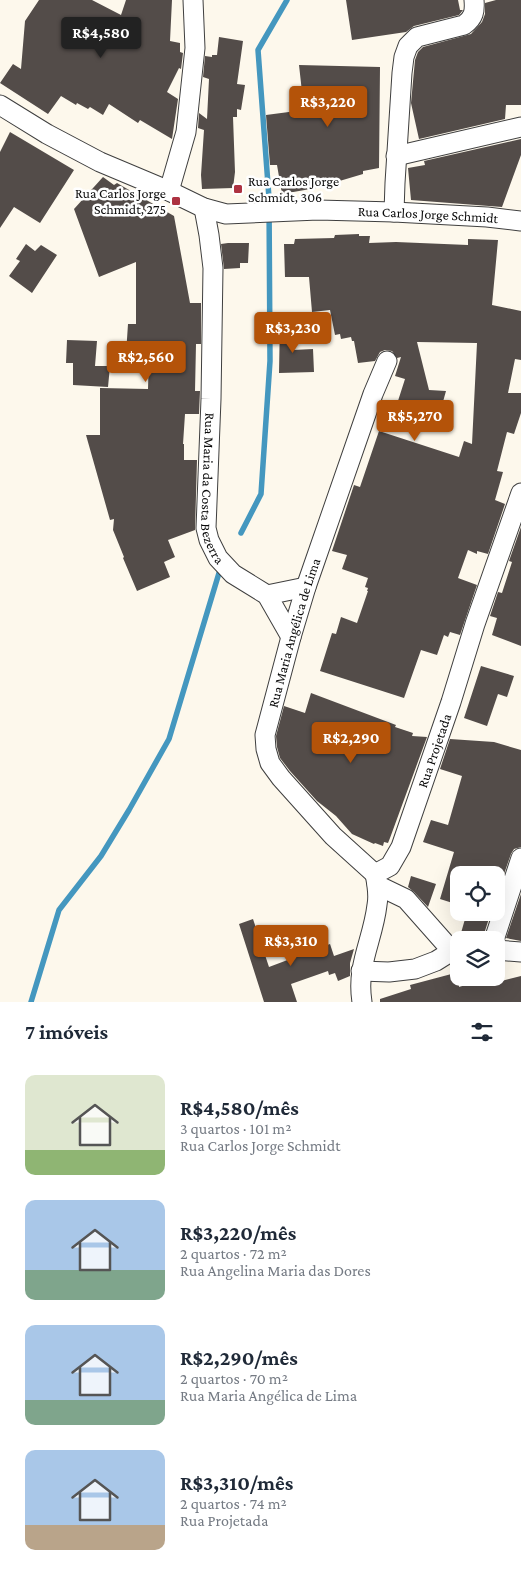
<!DOCTYPE html>
<html lang="pt">
<head>
<meta charset="utf-8">
<style>
	body { margin:0; font-family:"Crimson Pro",serif; background:#f6f6f7; color:#1f2937; height:100vh; display:flex; flex-direction:column; font-size:19px; white-space:nowrap }
	* { box-sizing:border-box; margin:0 }
	p { font-size:16px; color:#747a83 }
	.icon { flex:none; width:28px; height:28px; fill:none; stroke:currentColor; stroke-width:2; stroke-linecap:round; stroke-linejoin:round }
	.map { position:relative; height:1002px; overflow:hidden }
	.sheet { display:flex; flex-direction:column; background:#fff; flex:1 }
	.sheet>* { flex:none }
	.buttons { position:absolute; left:450px; top:866px; display:grid; gap:10px }
	.buttons a { display:grid; place-items:center; width:55px; height:55px; border-radius:10px; background:#fff; box-shadow:0 5px 20px #0002; font-size:25px }
	.price { position:absolute; translate:-50% -42px; padding:0 11px; border-radius:5px; background:#b45309; color:#fff; font-size:16px; line-height:32px; filter:drop-shadow(0 1px 2px #0008) }
	.price::after { content:''; position:absolute; left:50%; top:30px; width:15px; height:11px; margin-left:-8px; background:inherit; clip-path:polygon(0 0,100% 0,50% 100%) }
	.price.current { background:#222; color:#fff }
	ul { padding:0; list-style:none }
	li { display:flex; align-items:center; gap:15px; height:125px; padding:0 25px }
	li span { display:grid; place-items:center; flex:none; width:140px; height:100px; border-radius:10px; color:#555 }
	li>.icon { margin-inline-start:auto }
	span .icon { width:60px; height:60px; fill:#fffc; stroke-width:1 }
	li b { font-size:21px }
	h2 { display:flex; justify-content:space-between; align-items:center; height:60px; padding:0 25px; font-size:21px }
	.map>svg:first-child { display:block }
	.lines { fill:none; stroke-linecap:round; stroke-linejoin:round }
	.stream { stroke:#4497bf; stroke-width:5.5 }
	.building { fill:#534c49 }
	.minor-casing { stroke:#3f3f3f; stroke-width:21 }
	.minor { stroke:#fff; stroke-width:19 }
	.poi-dot { fill:#ad3241; stroke:#fff; stroke-width:2 }
	.labels { text-anchor:middle; stroke-width:5; stroke-linejoin:round; paint-order:stroke }
	.poi-label { font-size:14px; fill:#0c0c0c; stroke:#fff; text-anchor:start }
	.street-label { font-size:14px; fill:#0c0c0c; stroke:#fff }
</style>
</head>
<body>
<div class="map">
<svg width="521" height="1002" viewBox="0 0 521 1002">
	<rect width="100%" height="100%" fill="#fdf8ec"/>
	<g class="lines">
		<!-- stream -->
		<path class="stream" d="M241,533L261,494L270,361L269,198L258,50L287,0
			M31,1002L59,910L101,856L129,810L169,739L219,573"/>
	</g>
	<!-- building -->
	<path class="building" d="M39,0H92L121,15L126,0H172L170,41L180,43V52L183,53L181,69L179,68L167,92L178,99L172,139L140,120L138,123L109,104L103,115L90,107L88,109L77,103L76,105L61,96L48,114L0,83L13,64L21,69L25,21Z
		M346,0H458L460,10H463L459,15L414,26L406,32L352,40Z
		M496,0H521V105H506L505,119L419,139L411,103L415,60L418,52L423,47L471,34L482,22L485,14V3Z
		M219,37L243,41L237,84L245,85L241,110L237,109V117H233L235,172L233,188L202,189L201,175L204,130L198,128L199,113L207,119L209,79L203,77L205,56L212,57V55H217Z
		M299,65L380,67L379,168L363,171V174L316,188L282,194L277,165H270L266,115L304,110Z
		M10,132L74,170L40,223L14,207L0,228V152Z
		M521,139V155L502,207L411,200L408,168L425,165L424,161Z
		M103,177L114,185L117,183L174,216L190,303H201V344H196L195,391H200L199,414H185L183,444H184V460H197L195,530L168,540L175,557L164,562L170,577L137,591L123,558L124,557L113,530L114,519L110,520L86,435H100V388L148,389L149,354H126L128,324H136V262L99,277L74,209Z
		M359,234V236H370L369,243L396,242L468,245V239L498,240L492,305L521,311V360L515,359L508,393H521V413L514,434L507,432L497,471L503,472L495,500L505,504L488,554L477,551V554L468,550L458,578L477,585L460,635L450,632L448,637L444,635L437,655L421,650L404,698L320,671L332,633L336,634L341,617L357,623L368,591H367L368,588L365,587L368,578L342,569L347,555L332,551L354,485L360,487L379,431L459,457L464,441L472,444L477,343L417,342L429,390L446,391L439,416L397,404L405,379L395,376L401,357L397,358L392,351L385,350L380,352L375,361L358,363L354,341H352L351,337L341,339L340,334L335,335L330,310L312,312L309,277H285L284,244H294L295,239L334,238L335,235Z
		M228,243H249L248,263H240V268L224,269L221,244Z
		M26,244L35,251L41,245L57,255L32,293L9,276L20,261L16,259Z
		M287,318L293,350L313,349L314,372L279,373L280,319Z
		M67,340L97,341L95,366H110L108,387L73,385V363H66Z
		M521,527V646L492,635L497,618L490,616L498,592L502,593L512,562L509,561Z
		M481,666L514,676L507,697L498,694L487,726L464,718Z
		M311,693L396,725L395,727L413,733L412,736L427,737L390,838L388,843L384,842L383,846L375,843L374,844L352,834L336,816L317,801L290,771L280,758L277,747L276,736L284,706L305,713Z
		M450,739L494,742L521,750V847L514,849L511,854L496,897V875H459V905L440,899L454,852L423,842L431,820L448,825L462,776L440,769Z
		M411,876L436,884L428,907L414,892L408,887Z
		M521,894V941L506,938Z
		M467,912H491L484,934L480,933L478,940H459Z
		M253,919L269,967L330,944L334,956L354,949L350,963V976L338,981L335,973L329,975L328,971L291,984L297,1002H264L239,924Z
		M459,972V987L485,979L486,985L521,976V1002H380V999L411,989L410,985Z"/>
	<g class="lines">
		<!-- minor casing -->
		<g class="minor-casing">
			<g id="minor">
				<path id="s1" d="M0,105L47,134L100,162L169,191L204,208L226,214L318,210L394,212L487,217L521,221"/>
				<path d="M396,156L521,127"/>
				<path d="M169,191L186,132L195,48L193,0"/>
				<path id="s2" d="M204,208L209,235L213,268L211,399L206,528L209,540L218,558L233,574L267,595L291,637"/>
				<path d="M394,212L395,183L402,73L404,57L408,46L417,37L464,25C474,18 475,11 474,0"/>
				<path d="M267,595L306,587"/>
				<path id="s3" d="M375,874L333,836L281,778L270,763L266,749L265,735L291,637L306,587L373,394L387,361"/>
				<path d="M377,885L406,899L452,951"/>
				<path d="M494,940L521,858"/>
				<path d="M496,950L521,952"/>
				<path d="M361,971L389,972L415,969L436,961L452,951H459"/>
				<path id="s4" d="M362,1002C356,965 373,940 377,905C379,895 377,884 375,874L390,866L401,847L451,702L475,624L521,493"/>
			</g>
		</g>
		<!-- minor -->
		<use href="#minor" class="minor"/>
	</g>
	<!-- markers -->
	<g class="poi-dot">
		<rect x="233" y="184" width="10" height="10" rx="2.5"/>
		<rect x="171" y="196" width="10" height="10" rx="2.5"/>
	</g>
	<g class="labels">
		<!-- poi labels -->
		<g class="poi-label">
			<text x="248" y="186">Rua Carlos Jorge<tspan x="248" dy="16">Schmidt, 306</tspan></text>
			<text x="166" y="198" text-anchor="end">Rua Carlos Jorge<tspan x="166" dy="16">Schmidt, 275</tspan></text>
		</g>
		<!-- street labels -->
		<g class="street-label">
			<text dy="5" stroke="none"><textPath href="#s1" startOffset="454">Rua Carlos Jorge Schmidt</textPath></text>
			<text dy="5" stroke="none"><textPath href="#s2" startOffset="282">Rua Maria da Costa Bezerra</textPath></text>
			<text dy="5" stroke="none"><textPath href="#s3" startOffset="288">Rua Maria Angélica de Lima</textPath></text>
			<text dy="5" stroke="none"><textPath href="#s4" startOffset="271">Rua Projetada</textPath></text>
		</g>
	</g>
</svg>
<div class="buttons">
<a><svg class="icon" aria-label="locate" viewBox="0 0 24 24"><circle cx="12" cy="12" r="6"/><path d="M12 2v4M12 18v4M2 12h4M18 12h4"/></svg></a>
<a><svg class="icon" aria-label="layers" viewBox="0 0 24 24"><path d="M12 4l9 5-9 5-9-5zM3 14l9 5 9-5"/></svg></a>
</div>
<b class="price current" style="left:101px;top:59px">R$4,580</b>
<b class="price" style="left:328px;top:128px">R$3,220</b>
<b class="price" style="left:293px;top:354px">R$3,230</b>
<b class="price" style="left:146px;top:383px">R$2,560</b>
<b class="price" style="left:415px;top:442px">R$5,270</b>
<b class="price" style="left:351px;top:764px">R$2,290</b>
<b class="price" style="left:291px;top:967px">R$3,310</b>
</div>
<section class="sheet">
<h2>7 imóveis<svg class="icon" aria-label="filters" viewBox="0 0 24 24"><path d="M4 7h16M4 17h16"/><circle cx="9" cy="7" r="2"/><circle cx="15" cy="17" r="2"/></svg></h2>
<ul>
<li><span style="background:linear-gradient(#dfe7d0 75%,#8fb573 0)"><svg class="icon" aria-label="home" viewBox="0 0 24 24"><path d="M3 11l9-7 9 7M6 9v11h12V9"/></svg></span><div><b>R$4,580/mês</b><p>3 quartos · 101 m²</p><p>Rua Carlos Jorge Schmidt</p></div></li>
<li><span style="background:linear-gradient(#a9c7e8 70%,#7fa58c 0)"><svg class="icon" aria-label="home" viewBox="0 0 24 24"><path d="M3 11l9-7 9 7M6 9v11h12V9"/></svg></span><div><b>R$3,220/mês</b><p>2 quartos · 72 m²</p><p>Rua Angelina Maria das Dores</p></div></li>
<li><span style="background:linear-gradient(#a9c7e8 75%,#7fa58c 0)"><svg class="icon" aria-label="home" viewBox="0 0 24 24"><path d="M3 11l9-7 9 7M6 9v11h12V9"/></svg></span><div><b>R$2,290/mês</b><p>2 quartos · 70 m²</p><p>Rua Maria Angélica de Lima</p></div></li>
<li><span style="background:linear-gradient(#a9c7e8 75%,#b9a48a 0)"><svg class="icon" aria-label="home" viewBox="0 0 24 24"><path d="M3 11l9-7 9 7M6 9v11h12V9"/></svg></span><div><b>R$3,310/mês</b><p>2 quartos · 74 m²</p><p>Rua Projetada</p></div></li>
</ul>
</section>
</body>
</html>
